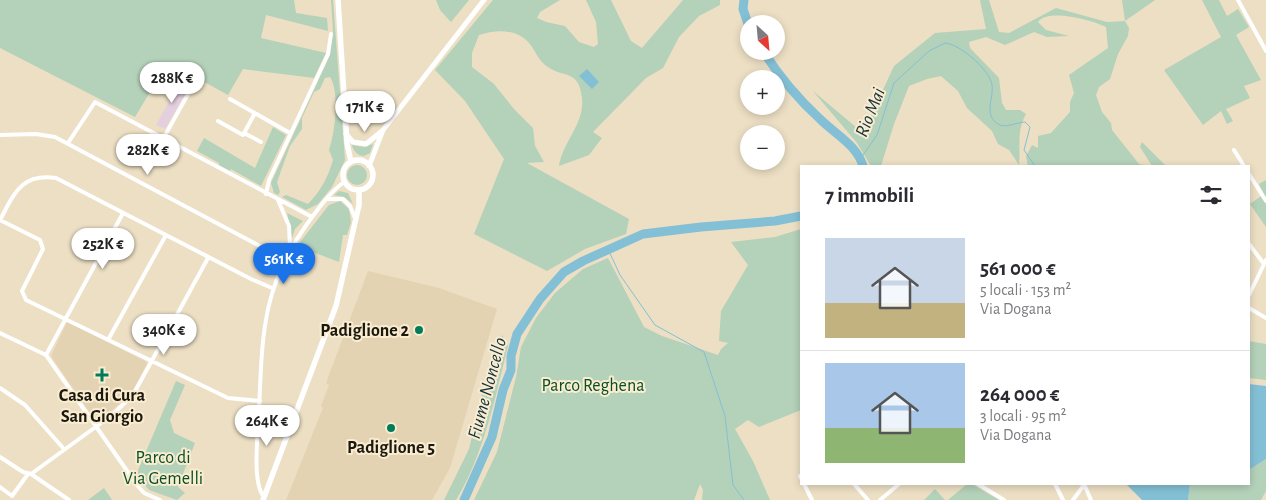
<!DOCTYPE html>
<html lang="it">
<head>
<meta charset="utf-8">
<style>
	body { margin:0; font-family:"Alegreya Sans",sans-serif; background:#f7f7f7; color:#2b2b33; height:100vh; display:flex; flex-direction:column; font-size:19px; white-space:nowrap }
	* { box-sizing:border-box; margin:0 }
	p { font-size:16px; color:#7c7c81 }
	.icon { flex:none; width:28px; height:28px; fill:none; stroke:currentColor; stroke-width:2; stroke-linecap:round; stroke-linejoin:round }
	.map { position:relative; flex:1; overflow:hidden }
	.sheet { position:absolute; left:800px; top:165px; width:450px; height:320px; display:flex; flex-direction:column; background:#fff; border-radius:0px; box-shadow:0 2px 8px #0003 }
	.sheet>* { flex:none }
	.needle { width:32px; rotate:154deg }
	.fabs { position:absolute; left:740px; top:15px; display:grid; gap:10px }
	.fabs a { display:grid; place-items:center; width:45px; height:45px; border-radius:50%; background:#fff; box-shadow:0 2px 8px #0003; font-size:25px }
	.price { position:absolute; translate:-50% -42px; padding:0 11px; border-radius:18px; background:#fff; color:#222; font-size:16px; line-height:32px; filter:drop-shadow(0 1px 2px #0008) }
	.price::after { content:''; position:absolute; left:50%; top:30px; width:15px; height:11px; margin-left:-8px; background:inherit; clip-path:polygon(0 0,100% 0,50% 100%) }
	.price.on { background:#1a73e8; color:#fff }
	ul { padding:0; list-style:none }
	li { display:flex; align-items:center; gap:15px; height:125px; padding:0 25px }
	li+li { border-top:1px solid #e1e1e2 }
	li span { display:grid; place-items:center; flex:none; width:140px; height:100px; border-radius:0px; color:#555 }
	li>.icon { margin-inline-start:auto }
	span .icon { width:60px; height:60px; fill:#fffc; stroke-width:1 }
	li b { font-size:21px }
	h2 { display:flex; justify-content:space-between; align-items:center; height:60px; padding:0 25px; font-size:21px }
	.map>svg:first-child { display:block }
	.built { fill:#e3d3b2 }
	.industrial { fill:#e4cfde }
	.green { fill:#b4d1b9 }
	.water { fill:#84c0d5 }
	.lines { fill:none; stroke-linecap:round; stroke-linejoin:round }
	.stream { stroke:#84c0d5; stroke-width:1 }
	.river { stroke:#84c0d5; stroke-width:9 }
	.minor { stroke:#fff; stroke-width:4 }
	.tertiary { stroke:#fff; stroke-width:5 }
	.secondary { stroke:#fff; stroke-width:5.5 }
	.poi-dot { fill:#007c5b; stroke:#f9ecd1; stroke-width:2 }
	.labels { text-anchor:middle; stroke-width:4; stroke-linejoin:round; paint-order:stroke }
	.poi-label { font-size:18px; font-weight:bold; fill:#1c180e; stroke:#f9ecd1 }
	.park-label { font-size:18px; fill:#065024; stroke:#f9ecd1 }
	.water-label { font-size:19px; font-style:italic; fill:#13323b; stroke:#f9ecd1 }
</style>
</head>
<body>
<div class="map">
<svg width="1266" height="500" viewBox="0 0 1266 500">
	<rect width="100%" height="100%" fill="#ecdfc4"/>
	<!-- built -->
	<path class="built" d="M368,271L439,288L497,309L450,468L432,500H286L323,408L321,406L329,385L326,383Z
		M67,322L145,361L147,364L131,394L97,423L51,356Z"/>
	<!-- industrial -->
	<path class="industrial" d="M186,72L195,77L165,129L156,125Z"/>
	<!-- green -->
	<path class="green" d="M0,0H294L296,13L327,18L328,31L266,15L261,38L326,53L314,78L243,69L228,95L168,62L135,117L0,48Z
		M331,0H333L345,160L332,187L318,204L306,210L282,197L286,195L308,204C321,191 328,177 333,160L329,150C335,133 340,92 330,77L325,78L320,89L314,92L302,118V129L290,146L277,182L280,192L278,195L274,193L271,183L330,55L333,30Z
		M436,0H469L451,22L440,10Z
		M493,0H560L540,12L537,18L546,22L565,26L579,42L594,47L598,44L596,22L586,0H611L631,41L642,48L683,0H720V5L699,16L679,37L663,68L646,78L593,132L602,138L589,155L559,166C563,141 585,124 582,98C579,69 563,78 548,67C538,61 536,51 529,43C516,28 495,30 479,35L472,53V67L494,84L514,109L533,128L535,146L544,162L527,163L629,219L626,234L585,249L547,271L474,234L504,159L465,101L435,70Z
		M980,0H989L999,32L1009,33L1056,8L1107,22L1125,21L1122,0H1155L1125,21L1129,28L1128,36L1118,54L1110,79L1099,87L1096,95L1102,112L1111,123L1112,130L1139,164L1149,166H1028L1026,156L1032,145L1038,148V136L1051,133L1070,112V102L1074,93L1069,75L1108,48L1106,27C1092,20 1048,8 1038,22L1046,30L1069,36L1047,37L1034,32L1005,45L986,37L969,42L970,48L999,78L1002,103L1006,110H1020L1026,114C1016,132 1021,146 1019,165L1009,150L998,144L992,131L967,108L958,91L941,76L927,79L909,86L894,124L881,166H871L857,143L813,91L863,133L894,66L935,33L986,29Z
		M1202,0H1219L1227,16L1238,9L1249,27L1236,35L1261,80L1244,86L1250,98L1226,109L1233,121L1227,124L1221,111L1203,125L1164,70L1221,37Z
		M273,127L286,135L261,186L231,169L230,171L219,165V163L197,151L204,138L255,168Z
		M1142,142L1166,166H1152L1140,147Z
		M373,144L370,153L364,156C358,156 353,151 352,145L364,147Z
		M347 175a10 10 0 1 1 20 0a10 10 0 1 1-20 0Z
		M1266,180V227L1250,204L1264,194L1259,184Z
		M339,191L348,193L353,204L344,197L334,195Z
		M340,201L349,209L351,222L347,235H343L339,262L297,246L329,205Z
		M287,213L303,221L295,229L292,238Z
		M801,229V410L759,427L748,420L735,429L753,461L770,500H702L703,490L700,484L694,500H474L497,452L516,377L521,347L536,318L555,293L583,269L608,258L644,327L662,336L718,355L721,349L728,343L719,341L721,311L748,265L731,242L775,237Z
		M502,335L508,346C495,398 484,454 456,500H444L469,449L484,386Z
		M1249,341L1266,344V380L1249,378Z
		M176,381L185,385L170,420L174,433L195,443L178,487L185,493L177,500L149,490L136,475Z
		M1266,459V491L1261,500H1188L1190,484H1249V470Z
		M967,484H972L999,500H948Z
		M104,488L112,500H88Z
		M935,489L945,500H924Z"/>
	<!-- water -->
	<path class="water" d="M587,69L599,82L592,89L579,76Z
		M1249,384L1266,386V459L1249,470Z
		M1126,484H1190L1188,500H1142Z"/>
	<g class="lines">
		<!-- stream -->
		<path class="stream" d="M861,158L877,135L894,83L929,51L945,43C960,44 990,70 992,85C994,98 983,115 998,124C1005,129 1017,122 1025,122L1030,127L1024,150L1035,166
			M608,249L620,275L655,325L704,352L725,416L733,485L744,500"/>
		<!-- river -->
		<path class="river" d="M744,0L743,9L749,27
			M763,51C779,76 798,99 820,119C835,134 857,145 863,166
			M464,500L492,437L503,390L511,370V356L517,334L540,299L564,272L583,261L643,234L701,227L775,221L801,216"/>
		<!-- minor -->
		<path class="minor" d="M1238,0L1266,51
			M230,99L290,133
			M218,121L243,135L255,113
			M244,133L261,142
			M0,135L36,134L55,137L286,260
			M163,139L197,78
			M68,143L95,102L312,217
			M1234,150L1244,166
			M1249,174L1266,201
			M266,194L269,180L328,54L331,34
			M326,199H343L350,206L355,218
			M278,200L289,226L290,248
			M1249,244L1264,264
			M1249,295L1266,260
			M1249,308L1266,318
			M0,333L46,355L137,485L144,493L160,500
			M108,340L166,235
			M46,355L123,213
			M0,388L25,405L64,449
			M260,401L228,398L26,300L22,291L43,249L40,240L0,220C14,194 21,173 56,178L251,279L272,288
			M0,457L23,472L31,474L69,500
			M31,474L112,415L133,395L208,258
			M800,476L801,478
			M804,484L812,500
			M854,484L868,500
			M978,484L1004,500
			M1055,484L1063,500
			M1084,484L1091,500
			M0,487L12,496L28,474
			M264,497C253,484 257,444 258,427C263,348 257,293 307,224C318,209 329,193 344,182
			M880,500L899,484
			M1073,500L1084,485"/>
		<!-- tertiary -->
		<path class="tertiary" d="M346,134L353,142L366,144L382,131
			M369,166L383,130L484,0"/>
		<!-- secondary -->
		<path class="secondary" d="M338,0L347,143L351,162
			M343 175a15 15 0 1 1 30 0a15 15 0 1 1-30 0Z
			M263,500L336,306L359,205V190"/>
	</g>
	<!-- markers -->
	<g class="poi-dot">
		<circle cx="419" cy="330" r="5"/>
		<path d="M99.5 367.5h5v5h5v5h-5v5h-5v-5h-5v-5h5z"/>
		<circle cx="391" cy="428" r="5"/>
	</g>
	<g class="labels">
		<!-- poi labels -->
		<g class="poi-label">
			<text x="409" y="336" text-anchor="end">Padiglione 2</text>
			<text x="102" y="401">Casa di Cura<tspan x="102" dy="21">San Giorgio</tspan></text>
			<text x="391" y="453">Padiglione 5</text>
		</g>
		<!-- park labels -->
		<g class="park-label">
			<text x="593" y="391">Parco Reghena</text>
			<text x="163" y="463">Parco di<tspan x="163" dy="21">Via Gemelli</tspan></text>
		</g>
		<!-- water labels -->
		<g class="water-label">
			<text transform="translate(869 112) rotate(-68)" y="7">Rio Mai</text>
			<text transform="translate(486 388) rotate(-75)" y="7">Fiume Noncello</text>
		</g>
	</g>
</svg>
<div class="fabs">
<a><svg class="needle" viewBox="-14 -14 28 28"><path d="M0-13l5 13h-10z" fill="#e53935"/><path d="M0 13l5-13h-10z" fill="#7c7c81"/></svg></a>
<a>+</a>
<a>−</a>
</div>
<b class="price" style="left:172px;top:104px">288K €</b>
<b class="price" style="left:365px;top:133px">171K €</b>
<b class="price" style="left:148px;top:176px">282K €</b>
<b class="price" style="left:103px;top:270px">252K €</b>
<b class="price on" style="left:284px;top:285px">561K €</b>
<b class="price" style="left:164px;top:356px">340K €</b>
<b class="price" style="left:267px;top:447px">264K €</b>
<section class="sheet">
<h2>7 immobili<svg class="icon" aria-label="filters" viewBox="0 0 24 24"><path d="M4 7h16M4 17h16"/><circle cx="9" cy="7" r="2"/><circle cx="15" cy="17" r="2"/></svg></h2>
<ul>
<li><span style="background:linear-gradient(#c9d6e8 65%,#c2b280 0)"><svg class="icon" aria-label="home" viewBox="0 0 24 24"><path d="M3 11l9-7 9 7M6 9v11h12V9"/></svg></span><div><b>561 000 €</b><p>5 locali · 153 m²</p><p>Via Dogana</p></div></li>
<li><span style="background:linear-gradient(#a9c7e8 65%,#8fb573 0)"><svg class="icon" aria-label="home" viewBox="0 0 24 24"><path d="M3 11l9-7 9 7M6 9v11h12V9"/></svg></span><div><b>264 000 €</b><p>3 locali · 95 m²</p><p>Via Dogana</p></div></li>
</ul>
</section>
</div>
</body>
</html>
